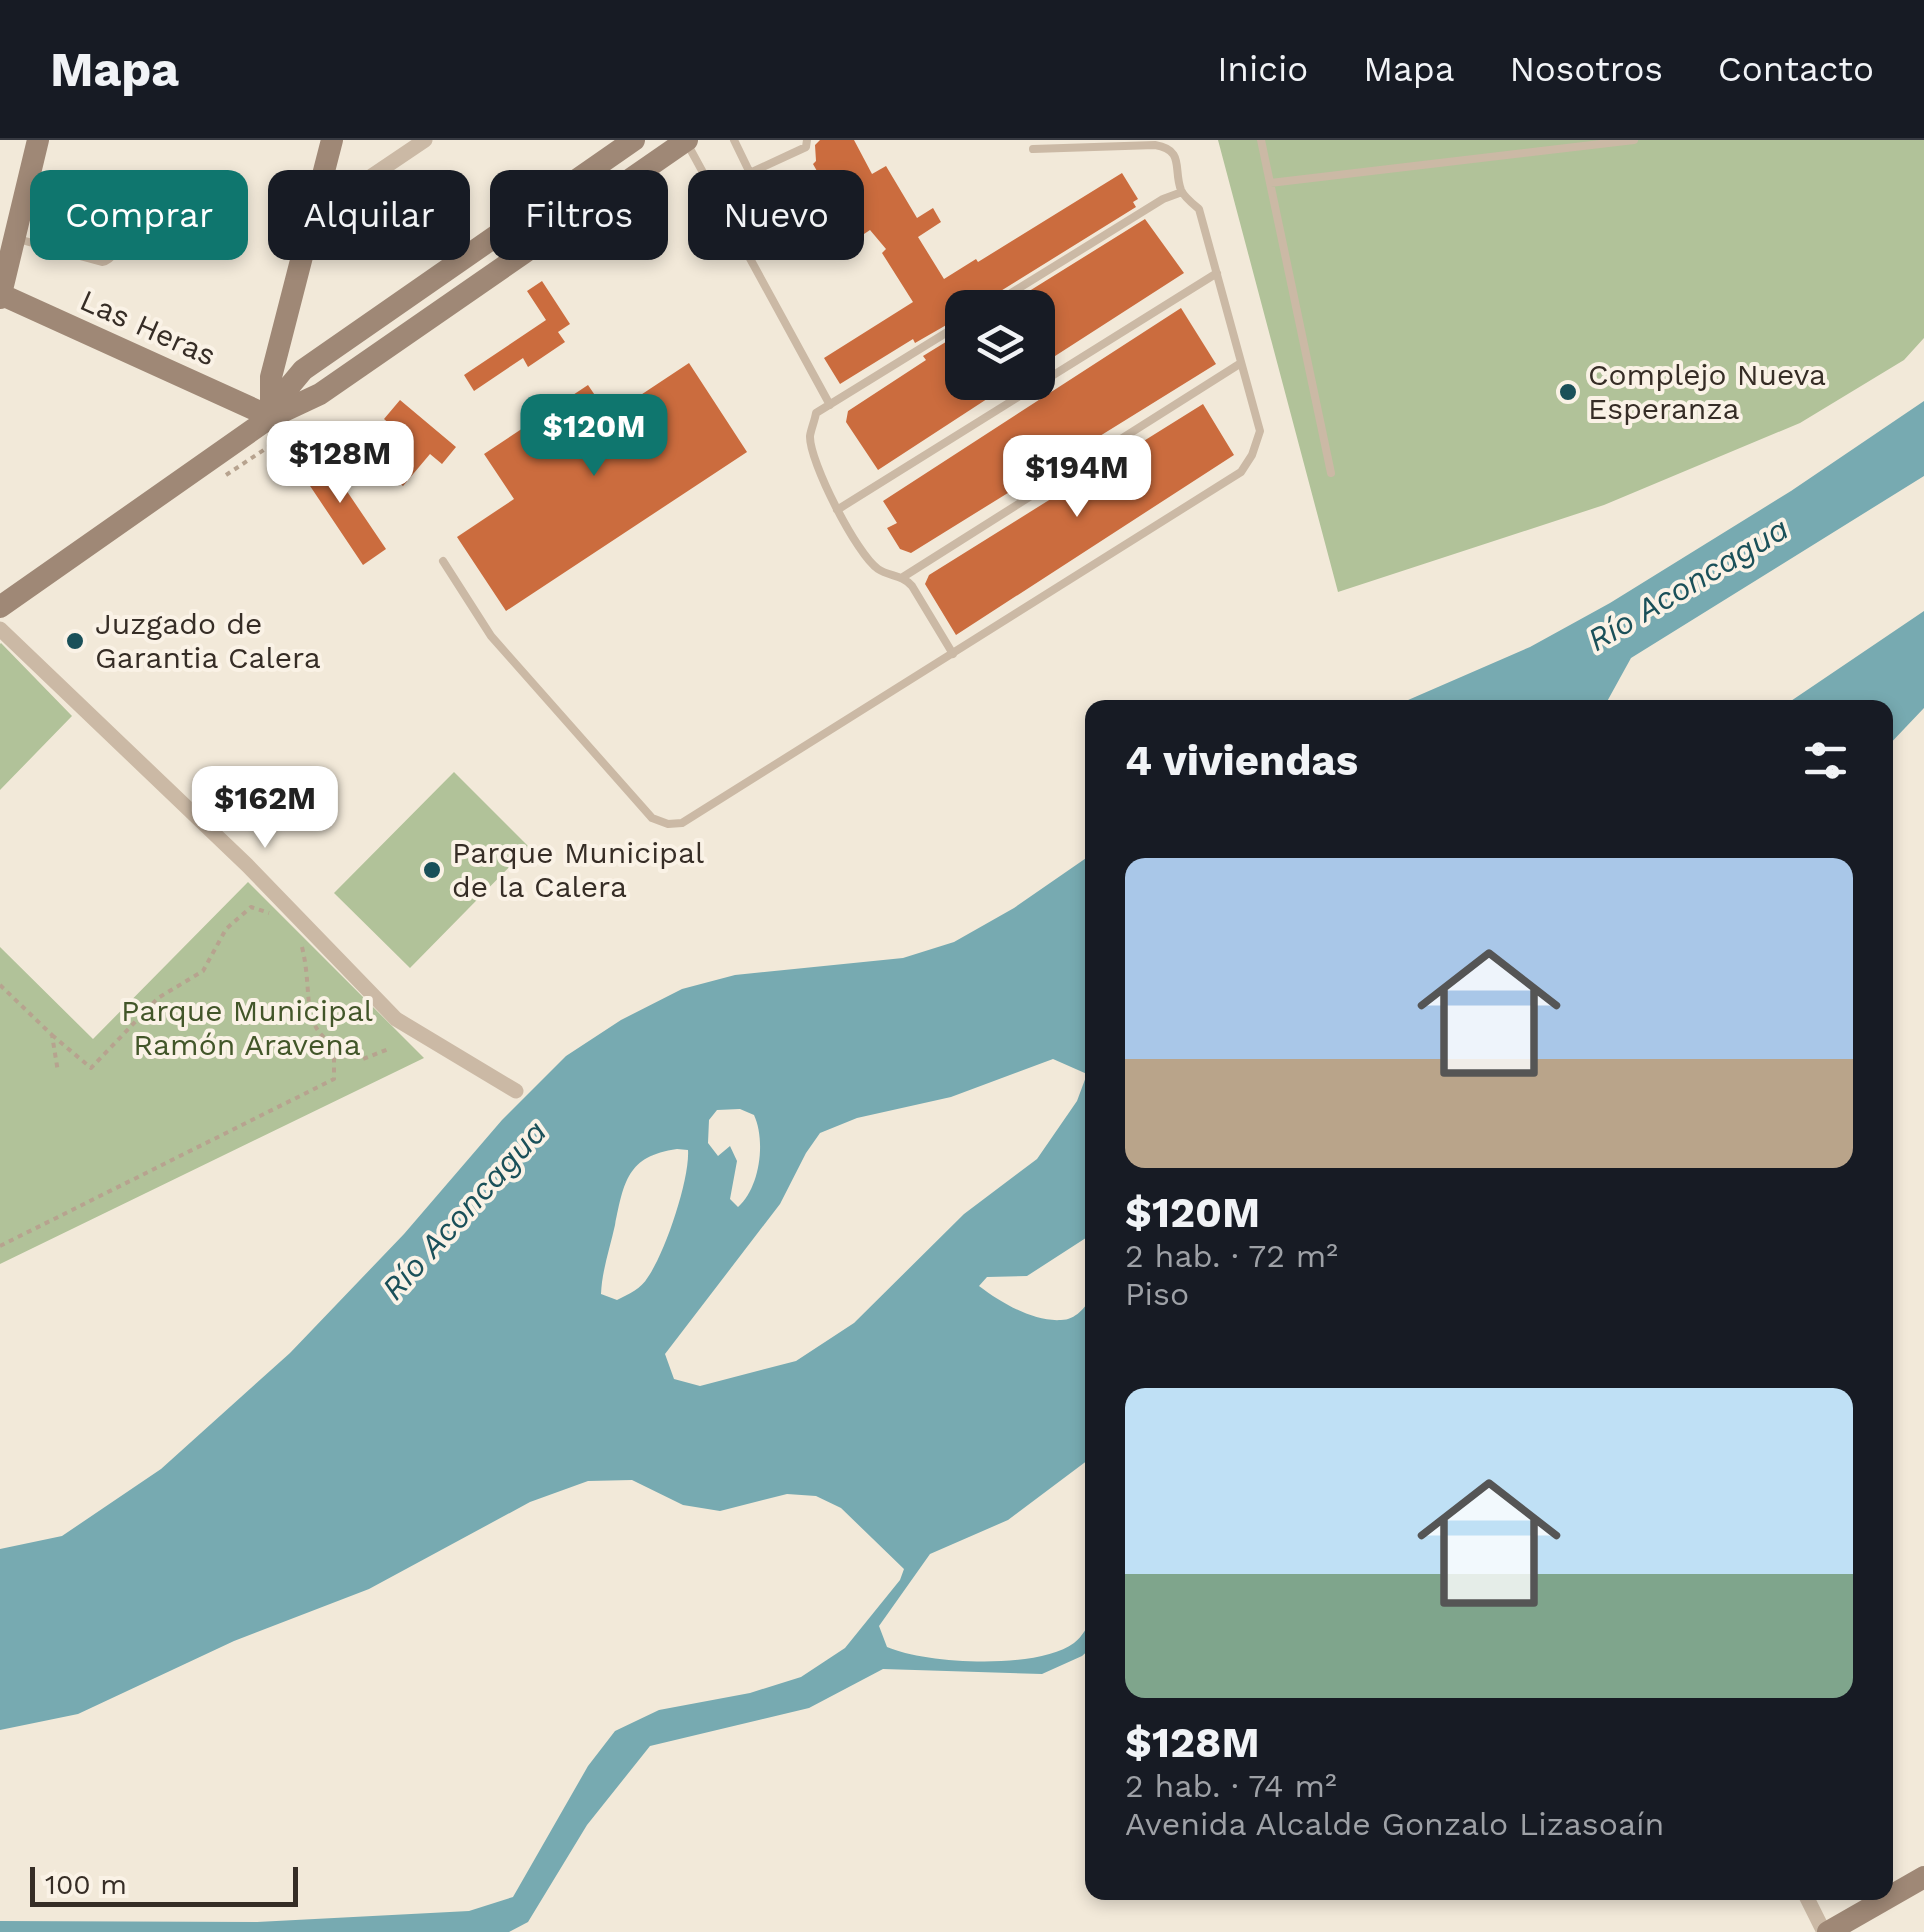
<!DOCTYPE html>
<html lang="es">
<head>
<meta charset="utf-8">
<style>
	body { margin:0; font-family:"Work Sans",sans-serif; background:#242831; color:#f1f3f6; height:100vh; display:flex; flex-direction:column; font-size:38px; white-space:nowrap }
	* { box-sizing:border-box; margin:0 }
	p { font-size:32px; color:#9ea1a6 }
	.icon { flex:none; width:55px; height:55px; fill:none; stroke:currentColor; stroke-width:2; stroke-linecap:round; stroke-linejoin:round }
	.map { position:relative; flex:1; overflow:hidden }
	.drawer { position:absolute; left:1085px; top:560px; width:808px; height:1200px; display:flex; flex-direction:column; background:#171b24; border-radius:20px; box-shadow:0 5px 15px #0003 }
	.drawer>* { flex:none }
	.hud { position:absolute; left:30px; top:30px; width:905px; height:90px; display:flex; gap:20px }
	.tools { position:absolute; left:945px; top:150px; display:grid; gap:20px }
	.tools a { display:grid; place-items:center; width:110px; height:110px; border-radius:20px; background:#171b24; box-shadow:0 5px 15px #0003; font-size:50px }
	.scale { position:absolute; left:30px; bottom:25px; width:268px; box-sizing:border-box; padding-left:10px; border:5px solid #362d26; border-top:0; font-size:28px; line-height:35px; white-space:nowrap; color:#362d26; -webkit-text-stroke:8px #faf2e6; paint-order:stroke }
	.price { position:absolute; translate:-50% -85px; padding:0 22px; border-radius:20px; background:#fff; color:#222; font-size:32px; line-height:65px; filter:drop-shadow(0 2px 5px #0008) }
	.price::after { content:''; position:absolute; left:50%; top:60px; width:30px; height:22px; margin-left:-15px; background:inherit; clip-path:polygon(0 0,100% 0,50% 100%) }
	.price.on { background:#0f766e; color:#fff }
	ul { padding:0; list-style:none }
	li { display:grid; align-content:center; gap:20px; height:530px; padding:0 40px }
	li span { display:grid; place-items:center; height:310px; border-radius:20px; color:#555 }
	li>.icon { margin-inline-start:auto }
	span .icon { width:180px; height:180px; fill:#fffc; stroke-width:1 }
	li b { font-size:42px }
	h2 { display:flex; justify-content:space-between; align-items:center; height:120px; padding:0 40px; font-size:42px }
	.chip { padding:0 35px; border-radius:20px; background:#171b24; box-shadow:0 5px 15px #0003; font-size:35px; line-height:90px }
	.chip.on { background:#0f766e; color:#fff }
	header { display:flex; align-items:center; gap:60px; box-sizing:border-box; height:140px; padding:0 50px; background:#171b24; border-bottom:2px solid #363941 }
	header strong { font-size:48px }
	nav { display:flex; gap:55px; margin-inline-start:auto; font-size:35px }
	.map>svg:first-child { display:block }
	.green { fill:#b1c299 }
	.water { fill:#77aab1; fill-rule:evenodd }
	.building { fill:#cb6c3e }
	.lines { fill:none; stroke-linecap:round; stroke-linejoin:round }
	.path { stroke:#b7a38f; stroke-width:4; stroke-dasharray:5 5; stroke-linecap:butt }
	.lane { stroke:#cbb9a5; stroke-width:8 }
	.street { stroke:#cbb9a5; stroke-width:15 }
	.secondary { stroke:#9f8876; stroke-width:22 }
	.poi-dot { fill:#1a5059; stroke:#faf2e6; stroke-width:4 }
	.labels { text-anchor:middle; stroke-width:8; stroke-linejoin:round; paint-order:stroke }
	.street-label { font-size:30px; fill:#362d26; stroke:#faf2e6 }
	.poi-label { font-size:30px; fill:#362d26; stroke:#faf2e6; text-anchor:start }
	.park-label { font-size:30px; fill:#425629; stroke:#faf2e6 }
	.water-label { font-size:32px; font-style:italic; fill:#1a5059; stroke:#faf2e6 }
</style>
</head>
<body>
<header>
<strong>Mapa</strong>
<nav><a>Inicio</a><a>Mapa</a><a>Nosotros</a><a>Contacto</a></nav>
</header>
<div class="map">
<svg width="1924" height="1792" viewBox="0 0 1924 1792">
	<rect width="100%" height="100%" fill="#f2e9d9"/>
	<!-- green -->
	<path class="green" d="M1218,0H1924V198L1904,220L1800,283L1604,365L1338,452Z
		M1,503L72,576L0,650V504Z
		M454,632L529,707L410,828L334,753Z
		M248,742L424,918L0,1124V807L93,899Z"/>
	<!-- water -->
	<path class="water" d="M1924,261V336L1631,518L1604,567L1521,568L1520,564L1512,568L1392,567L1530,507L1610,463L1791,351Z
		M1924,471V568L1885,609V568L1782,567Z
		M1092,714V1094L1027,1136L987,1137L979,1146C1000,1162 1033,1182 1061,1180C1076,1180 1085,1167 1092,1157V1317L1008,1380L930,1414L879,1486L887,1507C926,1524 1038,1530 1074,1503C1083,1496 1087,1487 1092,1477V1507L1082,1516L1042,1534L883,1529L809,1568L650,1606L587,1685L528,1782L509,1792H0V1781L257,1782L469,1771L513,1757L588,1626L615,1591L659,1570L750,1553L801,1537L845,1508L900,1440L904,1429L841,1368L816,1356L787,1354L720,1371L683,1365L632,1340L588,1341L530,1362L369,1449L234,1501L78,1574L0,1590V1409L62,1396L161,1329L290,1213L404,1094L502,980L566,916L621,880L682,849L735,835L903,818L954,802L1014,768ZM1053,919L1087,934L1077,961L1037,1019L964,1074L854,1183L796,1221L700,1246L674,1239L665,1214L780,1064L806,1013L820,993L857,978L951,957ZM740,969L754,975C766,1001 760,1048 738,1067L730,1059L737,1021L730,1006L718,1016L708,1003L709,980L717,970ZM677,1009L688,1010C690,1039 665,1113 648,1137C641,1149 629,1154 617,1160L601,1154C602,1130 610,1108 615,1085C624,1042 627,1016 677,1009Z"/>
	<!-- building -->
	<path class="building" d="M820,0H854L872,34L886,26L917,78L933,68L941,82L918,97L944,139L976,119L978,122L1122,33L1138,59L1133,62L1136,67L983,162L980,168H962V176L915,203L913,199L840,244L824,218L913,162L882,113L886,109L870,90L864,94L861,89L848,97L844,90L813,108L797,76L831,56L813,24L816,21L815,5Z
		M1145,79L1184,133L1038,227V168H1002Z
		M542,141L570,184L558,192L565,202L528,227L523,218L474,251L464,235L546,180L527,151Z
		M1181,168L1216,224L911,413L900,409L887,388L897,383L883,361Z
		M962,192V242H1013L878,330L846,282L848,271L926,220L923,216Z
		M689,223L747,312L506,471L457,397L514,359L484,314L588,245L609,276Z
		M400,260L456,307L442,324L430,314L403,346L387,333L412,303L384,279Z
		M1203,264L1234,315L956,495L925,444L929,435Z
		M317,307L386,409L363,425L294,322Z"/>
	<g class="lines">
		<!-- path -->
		<path class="path" d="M226,335L297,288
			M302,807C316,864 292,894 363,919L391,908
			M0,845L52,895L58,932
			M52,895L91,928L158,858L203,831L226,789L251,767L269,773
			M0,1106L334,939V909"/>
		<!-- lane -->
		<path class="lane" d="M734,0L750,33L806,7L807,0
			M1261,0L1331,333
			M688,5L830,265
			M1270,43L1634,0
			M18,99L102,122C115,120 124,96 117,86L29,56
			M987,168L1163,59L1182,52
			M837,370L1217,133
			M443,421L491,496L652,678L668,684L682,683L1241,332L1252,315L1260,291L1199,69C1193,64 1184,57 1181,50C1173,29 1185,10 1155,5L1033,9
			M903,437L1241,223
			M953,514L912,446C901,434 890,437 878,429C857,415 809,321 810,296C811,289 815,280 816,273L962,183"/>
		<!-- street -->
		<path class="street" d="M348,52L425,0
			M0,489L247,725L396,879L516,951
			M1804,1752L1824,1792"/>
		<!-- secondary -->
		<path class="secondary" d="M0,154L271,277
			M0,158L38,0
			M271,273V237L332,0
			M271,277L283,254L303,230L634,0
			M0,467L271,277L320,254L687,0
			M1828,1792L1924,1737"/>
	</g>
	<!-- markers -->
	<g class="poi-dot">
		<circle cx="1568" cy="252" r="10"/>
		<circle cx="75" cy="501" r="10"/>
		<circle cx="432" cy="730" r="10"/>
	</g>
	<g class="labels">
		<!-- street labels -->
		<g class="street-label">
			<text transform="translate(148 188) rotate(24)" y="10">Las Heras</text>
		</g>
		<!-- poi labels -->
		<g class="poi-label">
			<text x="1588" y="245">Complejo Nueva<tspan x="1588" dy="34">Esperanza</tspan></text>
			<text x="95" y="494">Juzgado de<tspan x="95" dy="34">Garantia Calera</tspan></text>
			<text x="452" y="723">Parque Municipal<tspan x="452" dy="34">de la Calera</tspan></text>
		</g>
		<!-- park labels -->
		<g class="park-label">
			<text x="247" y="881">Parque Municipal<tspan x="247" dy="34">Ramón Aravena</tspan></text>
		</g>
		<!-- water labels -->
		<g class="water-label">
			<text transform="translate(1688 444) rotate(-31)" y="11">Río Aconcagua</text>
			<text transform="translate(464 1070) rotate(-48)" y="11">Río Aconcagua</text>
		</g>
	</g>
</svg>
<div class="tools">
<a><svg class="icon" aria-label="layers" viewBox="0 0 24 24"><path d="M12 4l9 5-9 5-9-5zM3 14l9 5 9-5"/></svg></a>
</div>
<div class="scale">100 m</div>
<b class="price on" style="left:594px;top:339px">$120M</b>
<b class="price" style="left:340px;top:366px">$128M</b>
<b class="price" style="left:1077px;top:380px">$194M</b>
<b class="price" style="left:265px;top:711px">$162M</b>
<div class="hud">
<a class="chip on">Comprar</a>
<a class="chip">Alquilar</a>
<a class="chip">Filtros</a>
<a class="chip">Nuevo</a>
</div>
<section class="drawer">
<h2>4 viviendas<svg class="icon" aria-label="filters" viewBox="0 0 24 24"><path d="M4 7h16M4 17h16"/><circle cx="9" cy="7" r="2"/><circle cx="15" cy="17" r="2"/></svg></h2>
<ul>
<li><span style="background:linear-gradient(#a9c7e8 65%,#b9a48a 0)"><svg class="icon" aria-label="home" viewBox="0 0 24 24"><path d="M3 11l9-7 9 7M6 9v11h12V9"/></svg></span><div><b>$120M</b><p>2 hab. · 72 m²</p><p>Piso</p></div></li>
<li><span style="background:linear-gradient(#bfe0f5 60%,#7fa58c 0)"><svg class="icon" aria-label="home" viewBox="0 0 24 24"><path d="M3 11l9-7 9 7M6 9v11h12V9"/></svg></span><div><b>$128M</b><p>2 hab. · 74 m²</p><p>Avenida Alcalde Gonzalo Lizasoaín</p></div></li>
</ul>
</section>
</div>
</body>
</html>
